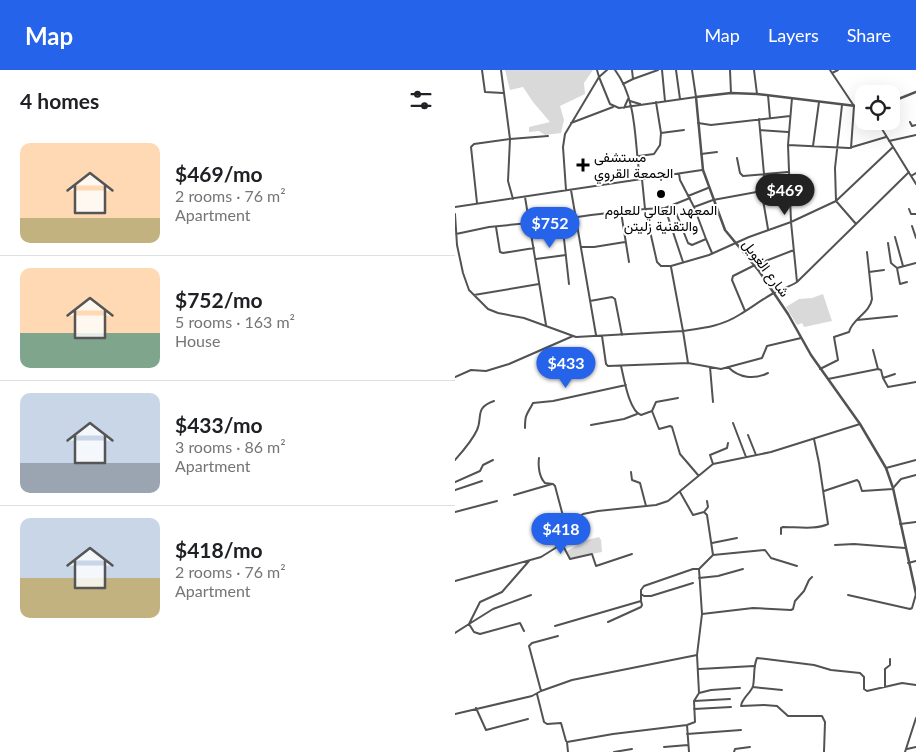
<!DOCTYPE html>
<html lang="en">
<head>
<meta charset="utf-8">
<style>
	body { margin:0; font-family:Lato,Vazirmatn,sans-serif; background:#f2f2f2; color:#202124; height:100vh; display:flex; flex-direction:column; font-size:19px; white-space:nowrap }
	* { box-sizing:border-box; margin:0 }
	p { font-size:16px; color:#757577 }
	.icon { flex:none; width:28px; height:28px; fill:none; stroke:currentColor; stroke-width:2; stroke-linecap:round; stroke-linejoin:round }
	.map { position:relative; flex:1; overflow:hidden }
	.side { display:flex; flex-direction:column; background:#fff; width:455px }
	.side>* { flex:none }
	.fabs { position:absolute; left:400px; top:15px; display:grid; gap:10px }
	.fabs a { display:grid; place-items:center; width:45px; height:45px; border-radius:10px; background:#fff; box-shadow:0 5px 20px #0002; font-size:25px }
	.price { position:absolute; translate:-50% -42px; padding:0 11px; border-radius:18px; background:#2563eb; color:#fff; font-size:16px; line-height:32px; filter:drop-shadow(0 1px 2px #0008) }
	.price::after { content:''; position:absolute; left:50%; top:30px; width:15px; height:11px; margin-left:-8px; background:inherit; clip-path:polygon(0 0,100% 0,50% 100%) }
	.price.on { background:#222; color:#fff }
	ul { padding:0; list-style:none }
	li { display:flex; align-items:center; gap:15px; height:125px; padding:0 20px }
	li+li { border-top:1px solid #e0e0e0 }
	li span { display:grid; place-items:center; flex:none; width:140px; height:100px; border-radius:10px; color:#555 }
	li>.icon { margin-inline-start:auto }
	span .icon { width:60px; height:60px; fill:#fffc; stroke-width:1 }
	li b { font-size:21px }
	h2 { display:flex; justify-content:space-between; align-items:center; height:60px; padding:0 20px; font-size:21px }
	header { display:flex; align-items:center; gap:30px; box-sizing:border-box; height:70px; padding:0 25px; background:#2563eb; color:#fff }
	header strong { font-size:24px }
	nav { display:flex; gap:28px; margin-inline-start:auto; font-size:18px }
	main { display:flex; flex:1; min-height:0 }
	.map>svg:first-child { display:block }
	.green { fill:#d9d9d9 }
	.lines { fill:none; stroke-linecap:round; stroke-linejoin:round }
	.minor { stroke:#525252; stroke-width:2 }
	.tertiary { stroke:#525252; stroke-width:2.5 }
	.poi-dot { fill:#000; stroke:#fff; stroke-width:2 }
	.labels { text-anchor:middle; stroke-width:4; stroke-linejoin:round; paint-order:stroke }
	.poi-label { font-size:14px; fill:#000; stroke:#fff; text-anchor:start }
	.street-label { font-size:14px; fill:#000; stroke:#fff }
</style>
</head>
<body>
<header>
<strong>Map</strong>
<nav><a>Map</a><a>Layers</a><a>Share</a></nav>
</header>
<main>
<section class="side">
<h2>4 homes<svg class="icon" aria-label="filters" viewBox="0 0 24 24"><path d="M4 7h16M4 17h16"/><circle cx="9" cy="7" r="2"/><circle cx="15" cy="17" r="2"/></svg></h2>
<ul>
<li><span style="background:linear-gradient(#ffd9b3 75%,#c2b280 0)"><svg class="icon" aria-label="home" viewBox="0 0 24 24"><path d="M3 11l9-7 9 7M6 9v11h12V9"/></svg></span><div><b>$469/mo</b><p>2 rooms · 76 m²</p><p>Apartment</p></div></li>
<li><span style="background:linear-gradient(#ffd9b3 65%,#7fa58c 0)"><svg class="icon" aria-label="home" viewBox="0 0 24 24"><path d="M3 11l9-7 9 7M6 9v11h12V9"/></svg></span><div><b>$752/mo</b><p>5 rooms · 163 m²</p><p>House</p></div></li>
<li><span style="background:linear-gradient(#c9d6e8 70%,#9aa5b1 0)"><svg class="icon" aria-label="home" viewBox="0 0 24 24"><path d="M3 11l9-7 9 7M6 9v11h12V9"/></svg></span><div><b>$433/mo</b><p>3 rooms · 86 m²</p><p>Apartment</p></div></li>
<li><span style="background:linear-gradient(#c9d6e8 60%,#c2b280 0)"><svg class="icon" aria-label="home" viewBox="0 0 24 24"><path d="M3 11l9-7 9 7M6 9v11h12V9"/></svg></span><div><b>$418/mo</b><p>2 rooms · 76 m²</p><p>Apartment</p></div></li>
</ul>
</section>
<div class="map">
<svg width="461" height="682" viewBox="0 0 461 682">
	<rect width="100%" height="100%" fill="#fff"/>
	<!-- green -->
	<path class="green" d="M50,0H138L129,13L130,24L105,36L109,50L106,63L90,65L84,61L74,62V57L95,52L78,32L68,17L55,20Z
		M368,224L377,251L349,257L347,253L342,255L331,237L344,229L357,228Z
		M144,467L146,470L147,482L115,488L112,481L132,470Z"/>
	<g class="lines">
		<!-- minor -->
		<path class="minor" d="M27,0L30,22L48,23
			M152,0L144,7L155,34L164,38L241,27L237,0
			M160,0C183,31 179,72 185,108
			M177,0L178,9L203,0
			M207,0L210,31
			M221,0L225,29
			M275,0L276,23
			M299,0L302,24
			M375,0L399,36L396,78
			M377,3L383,0
			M168,14L178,9
			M313,25L315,48
			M337,28L333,75L336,152L342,212
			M175,31L185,34
			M201,32L206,63L229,60
			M387,35L380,98L381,131L401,154
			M169,38L173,29
			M304,49L305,60L333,62
			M422,51L461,114
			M455,52L457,56L461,55
			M116,53L158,37
			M243,53L256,55L335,46
			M305,60L309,104L308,130L313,159
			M434,71L461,65
			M333,75L394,78L431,67
			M358,76L364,32
			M246,84L262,82
			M184,86L199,84L205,75L206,63
			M282,88L285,103L288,106L333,102
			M224,104L225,110L239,137
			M456,106L461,103
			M111,120L108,77L110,64L144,7L142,0
			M116,120L141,265
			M233,126L253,118
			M70,127L91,255
			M235,128L210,138L190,139L202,192L206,196H216L254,185L294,167L336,152L381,131L438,77
			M58,129L53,111L55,69L93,66
			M258,130L307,121
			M22,133L16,77L19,74L55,69L46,0
			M218,135L233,173L237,175L251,169L239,137L258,130
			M0,137L247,100
			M210,138L228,192
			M454,139L456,144H461
			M166,142L174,192
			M0,144L2,175L8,203L14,220L33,239L43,243L69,248L121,267L228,261L216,197
			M457,156L461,168
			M41,157L45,182L48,183L79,178
			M1,164L34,157L74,153
			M440,167L448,196
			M251,169L257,183
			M433,173L436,193L442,198
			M126,177H139L170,172
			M81,189L111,185
			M414,202L429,200
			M452,212L445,214L442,198L461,193
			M114,214L107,151L109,149L136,145L190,139L187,109
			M19,225L84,214
			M135,231L157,227L160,229L167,265
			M290,241L277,210L278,206L300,195L339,180
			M402,250L442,246
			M147,266L151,294L153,296L233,293L266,299L307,288L312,276L346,268
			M418,280L423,299
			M233,293L228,261C248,258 267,256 284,245C296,238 306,230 317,224C326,219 334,217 342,212L454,102
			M166,296C169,308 174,341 186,345L197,341
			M255,297L258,332
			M273,297C284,308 299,310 313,303
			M365,299L383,290L379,267L394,262C397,249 415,243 417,229L412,182
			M0,307L16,300L31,301L54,294L118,266
			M428,308L433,317L461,312
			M373,309L423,299L426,300L428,308L440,304
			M223,328L201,332L197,341L204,359L215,356L217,357L225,384L243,405
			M278,353L291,387
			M136,355L169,349L182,344
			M70,358C70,343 72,345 78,333L98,331L171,315
			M293,365L301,385
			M84,388C83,396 84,407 90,413L98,414L100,416L108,446L117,452
			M0,390C8,381 17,371 22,360C28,347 19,338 39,331
			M258,394L255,385L272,378L273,373
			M431,398L461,390
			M176,402L177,410L185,413L191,436
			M0,412L25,401L28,395L38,390
			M438,418L446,409L461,405
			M0,420L27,411
			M369,421L402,410L404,412L407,421L438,419
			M59,425L97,414
			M0,442L42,431
			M249,442L253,437L252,431
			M445,454L461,452
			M326,464V458L328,457C342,457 361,460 373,454L364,393L359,369
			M106,472L115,489L137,484L141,496L177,484
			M257,473L282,468
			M380,475L399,474L450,478
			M258,485L310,480L316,488L342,496
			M453,493L461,491
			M244,508L263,506L288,499
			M0,511L86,487L102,477L117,452L128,444L143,441L201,435L213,431L258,394L316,382L405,354
			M186,524L189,526H196L238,513
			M393,525L455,539L457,538L461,524
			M247,544L298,538L336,540L338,539L340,531L349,521L354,510L357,507
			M153,552L186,537L187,535L186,531
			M100,556L186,531V520L189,516L238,499H244L258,485L252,445L249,442L238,445L225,422
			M69,561L65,553L25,564L19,562L14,554L38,539L76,525
			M0,563L14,554L25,532L47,522L74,491
			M244,599L299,596
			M298,617L327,620
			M430,617V599L435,595V589
			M86,621L74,576L77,573L103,566
			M244,623L256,620L285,618
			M82,624L89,652L92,654L106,653L111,671
			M239,631L275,629
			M21,638L31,660L73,649
			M239,639L276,637
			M0,644L77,626L86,621L117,610L242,585
			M232,655L234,682
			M232,664L286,660
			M209,677L233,675
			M452,679L461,677
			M113,682L112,672L158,664L232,655L240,652L239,631L244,623L242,585L247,544L244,499
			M159,682L177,679
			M279,682L280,679L295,677
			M369,682L370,652L367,646H333L322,636L309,635L286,636C287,628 296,623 298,616C300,606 298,597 302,588L359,595L376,600L405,603L409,607V619L412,621L447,613L461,615
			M450,682L461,648"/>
		<!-- tertiary -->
		<path class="tertiary" d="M436,32L461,22
			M409,37L302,24L276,23L241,27L248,100L270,160L304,201L333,244L356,285L405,354L431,398L438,418L461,524"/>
	</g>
	<!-- markers -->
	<g class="poi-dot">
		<path d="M125.5 87.5h5v5h5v5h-5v5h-5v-5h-5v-5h5z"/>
		<circle cx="206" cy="124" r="5"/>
	</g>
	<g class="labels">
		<!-- poi labels -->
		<g class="poi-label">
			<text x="139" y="92">مستشفى<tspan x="139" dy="16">الجمعة القروي</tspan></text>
			<text x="206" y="145" text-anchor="middle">المعهد العالي للعلوم<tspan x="206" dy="16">والتقنية زليتن</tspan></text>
		</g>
		<!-- street labels -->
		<g class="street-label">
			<text transform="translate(311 198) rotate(53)" y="5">شارع الغويل</text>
		</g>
	</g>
</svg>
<div class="fabs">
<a><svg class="icon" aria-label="locate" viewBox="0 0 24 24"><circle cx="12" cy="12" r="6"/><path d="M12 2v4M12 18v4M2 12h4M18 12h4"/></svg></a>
</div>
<b class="price on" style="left:330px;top:146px">$469</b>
<b class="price" style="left:95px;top:179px">$752</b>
<b class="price" style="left:111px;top:319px">$433</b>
<b class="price" style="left:106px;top:485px">$418</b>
</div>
</main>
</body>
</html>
